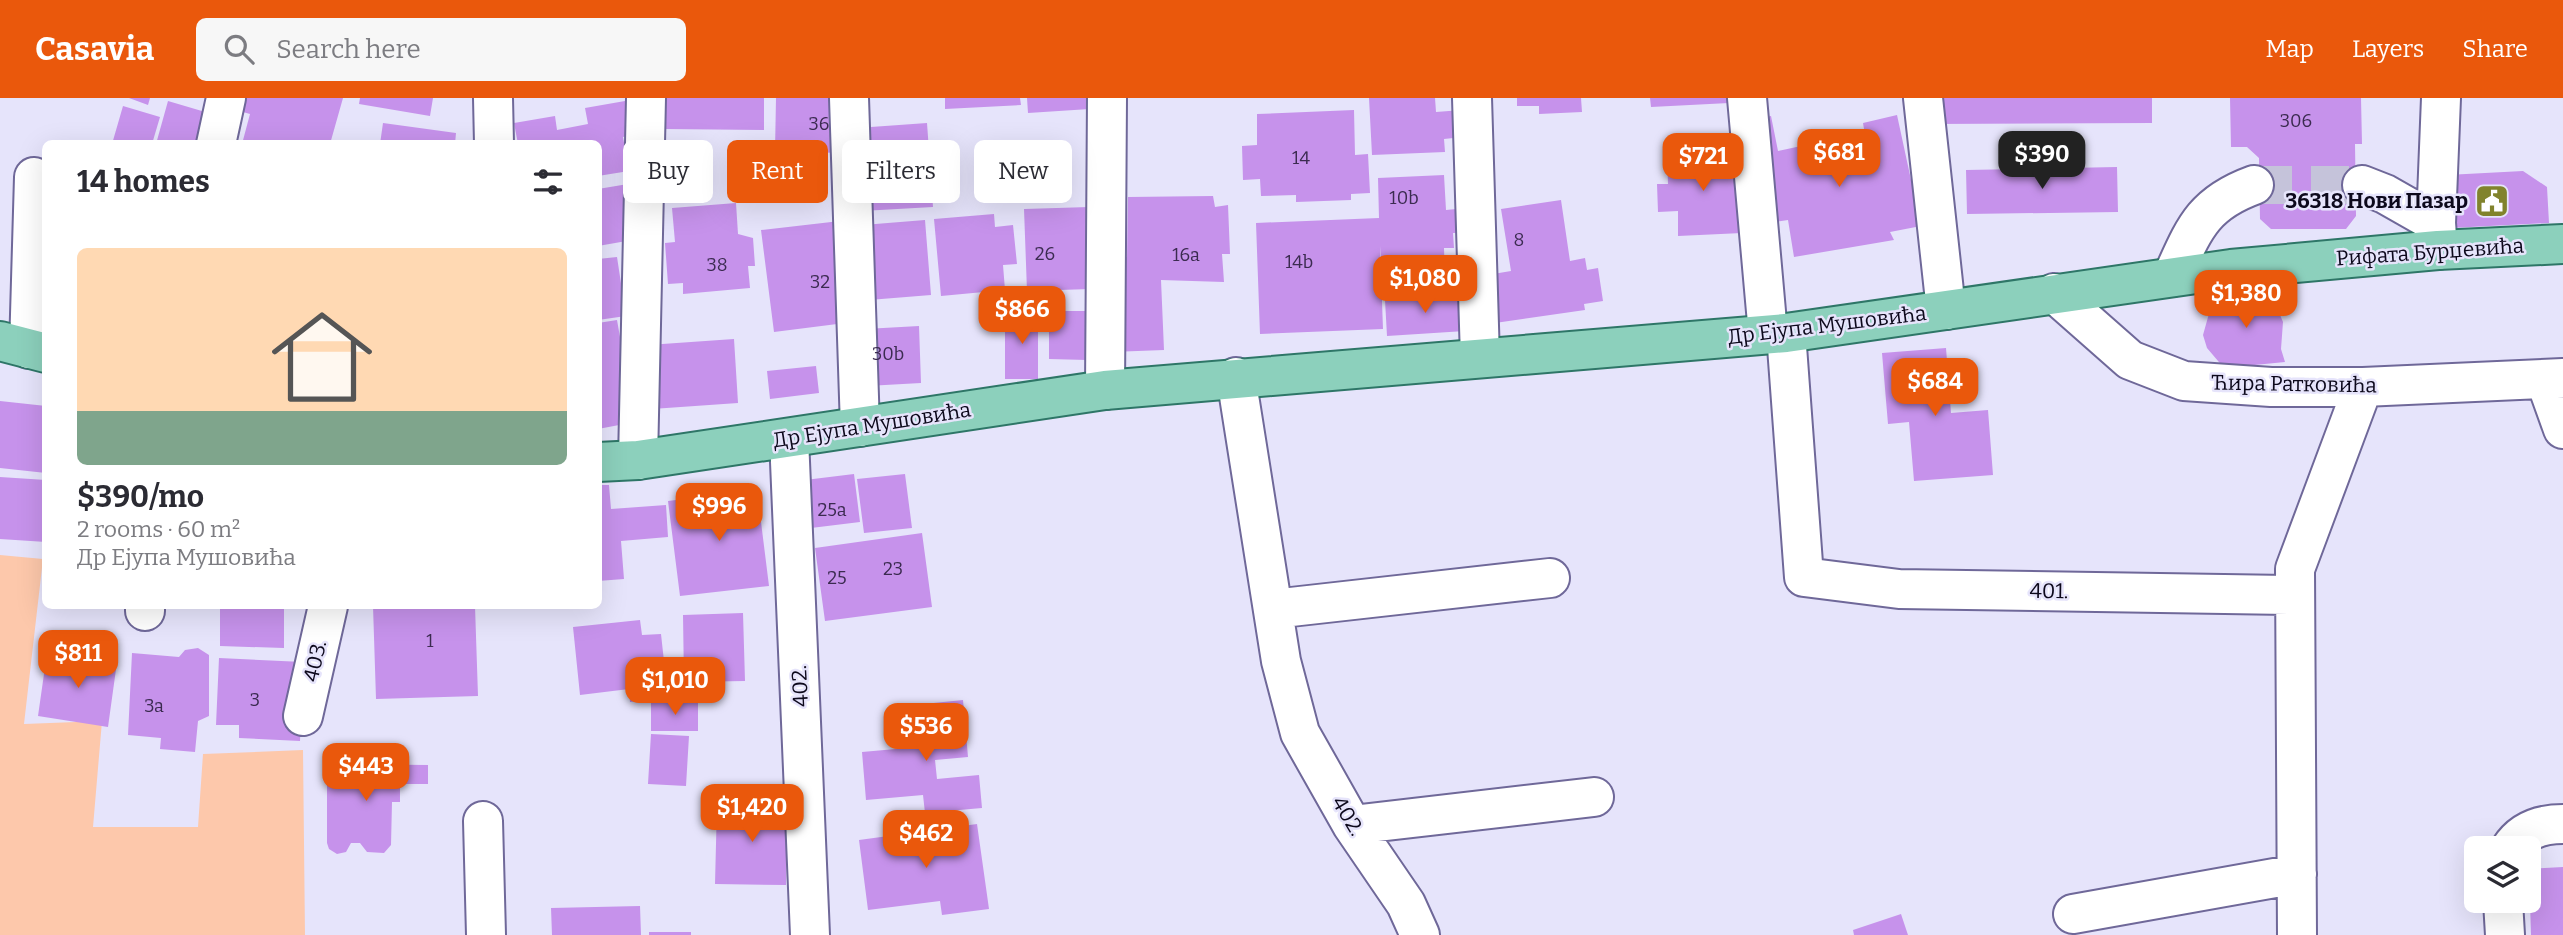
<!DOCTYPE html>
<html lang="en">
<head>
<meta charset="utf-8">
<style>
	body { margin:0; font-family:Bitter,serif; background:#f7f7f7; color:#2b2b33; height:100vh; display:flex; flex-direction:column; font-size:26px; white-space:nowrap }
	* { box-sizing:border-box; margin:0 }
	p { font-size:23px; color:#7c7c81 }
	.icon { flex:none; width:38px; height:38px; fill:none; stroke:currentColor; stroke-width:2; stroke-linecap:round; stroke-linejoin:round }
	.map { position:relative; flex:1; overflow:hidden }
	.sheet { position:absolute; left:42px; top:42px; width:560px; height:469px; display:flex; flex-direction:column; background:#fff; border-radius:10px; box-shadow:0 7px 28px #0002 }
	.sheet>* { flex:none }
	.hud { position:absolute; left:623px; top:42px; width:665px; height:63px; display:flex; gap:14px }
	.buttons { position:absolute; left:2464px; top:738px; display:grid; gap:14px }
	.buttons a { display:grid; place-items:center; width:77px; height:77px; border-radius:10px; background:#fff; box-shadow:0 7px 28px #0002; font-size:35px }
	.price { position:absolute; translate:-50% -60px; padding:0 16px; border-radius:14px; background:#ea580c; color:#fff; font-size:23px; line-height:46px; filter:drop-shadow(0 2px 4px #0008) }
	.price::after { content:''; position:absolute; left:50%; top:42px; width:21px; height:16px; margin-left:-10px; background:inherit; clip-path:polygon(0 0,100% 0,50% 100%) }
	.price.selected { background:#222; color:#fff }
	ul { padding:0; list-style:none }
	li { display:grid; align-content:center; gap:14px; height:371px; padding:0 35px }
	li span { display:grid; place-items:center; height:217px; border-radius:10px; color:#555 }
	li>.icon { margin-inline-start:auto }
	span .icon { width:126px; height:126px; fill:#fffc; stroke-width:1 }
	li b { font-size:30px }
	h2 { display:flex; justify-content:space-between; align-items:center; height:84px; padding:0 35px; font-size:30px }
	.chip { padding:0 24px; border-radius:10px; background:#fff; box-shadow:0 7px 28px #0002; font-size:24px; line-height:63px }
	.chip.selected { background:#ea580c; color:#fff }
	header { display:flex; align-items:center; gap:42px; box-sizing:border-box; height:98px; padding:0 35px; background:#ea580c; color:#fff }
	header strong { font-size:33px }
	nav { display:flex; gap:38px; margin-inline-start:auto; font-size:24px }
	.search { width:490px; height:63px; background:#f7f7f7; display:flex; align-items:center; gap:18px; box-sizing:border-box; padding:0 24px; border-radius:10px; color:#7c7c81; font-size:26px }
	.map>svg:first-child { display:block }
	.green { fill:#fdc8ab }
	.building { fill:#c692eb }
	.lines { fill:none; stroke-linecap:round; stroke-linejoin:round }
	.minor-tunnel { stroke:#c5c3da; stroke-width:38; stroke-dasharray:38 19; stroke-linecap:butt }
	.minor-casing { stroke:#6f6899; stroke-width:42 }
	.major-casing { stroke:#2e7667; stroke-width:42 }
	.minor { stroke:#fff; stroke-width:38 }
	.major { stroke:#8cd0bc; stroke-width:38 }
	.labels { text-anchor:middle; stroke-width:5; stroke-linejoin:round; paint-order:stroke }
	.number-label { font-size:18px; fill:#3b2b50 }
	.poi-label { font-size:21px; font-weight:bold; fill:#0d091c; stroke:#e6e4fb; text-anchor:end }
	.street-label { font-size:21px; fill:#0d091c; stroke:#e6e4fb }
</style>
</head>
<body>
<header>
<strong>Casavia</strong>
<div class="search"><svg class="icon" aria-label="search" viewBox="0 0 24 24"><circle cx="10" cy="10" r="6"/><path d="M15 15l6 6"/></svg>Search here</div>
<nav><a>Map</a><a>Layers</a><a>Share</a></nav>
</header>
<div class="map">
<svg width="2563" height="837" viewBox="0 0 2563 837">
	<rect width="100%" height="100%" fill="#e6e4fb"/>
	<!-- green -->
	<path class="green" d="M0,457L43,461L24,626L102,623L93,729H198L203,656L303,652L305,837H0Z"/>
	<!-- building -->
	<path class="building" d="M129,0H150L148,7Z
		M240,0H343L330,46H242L250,16L236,12Z
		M360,0H433L430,18L359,6Z
		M665,0H764V32L665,31Z
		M776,0H840L839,55L775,53Z
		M945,0H1020L1021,7L945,11Z
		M1027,0H1105V10L1028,15Z
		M1369,0H1435L1436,14L1462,12L1463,39L1444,41L1445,54L1372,57Z
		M1517,0H1581L1582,14L1539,16V8H1517Z
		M1650,0H1729V5L1651,9Z
		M1931,0H2152V25L1931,26Z
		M2230,0H2361L2362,46H2355L2356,118L2346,131H2271L2260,121L2259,60L2247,49H2231Z
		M168,3L212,16L203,46H156Z
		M625,3L632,37L623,39L629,73L598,78V46H518L514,25L555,18L557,32L588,26L585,10Z
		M123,8L160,19L152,46H112Z
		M1354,12L1355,57L1368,56L1370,95L1351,96V102L1296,104V97L1261,98L1260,81L1243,82L1242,48L1257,47V16Z
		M1897,17L1921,128L1890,134L1894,142L1794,159L1788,122L1768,125L1757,21L1771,18L1778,53L1829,42L1831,50L1866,43L1863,25Z
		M383,25L456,35L455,46H380Z
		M927,25L933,109L862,113L857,30Z
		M1739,55L1742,135L1678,138V113L1658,114L1657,86H1668L1667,57Z
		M2117,69L2118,114L1967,116L1966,72Z
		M2523,73L2547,89L2549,125L2451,130L2447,77Z
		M1444,77L1446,112L1456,111L1457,135H1453L1454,150H1444L1445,182L1383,180L1380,148L1383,231L1260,236L1256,125L1379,120L1378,80Z
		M628,86L638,141L598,148V91Z
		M1213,98L1215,109L1228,107L1230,156H1222L1224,184L1161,182L1164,252L1111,254L1109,159H1127L1128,99Z
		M1561,102L1570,163L1585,160L1587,172L1598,170L1603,203L1584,206L1585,212L1495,225L1487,177L1511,173L1501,111Z
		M736,105L738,136L753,140L755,168H748L750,190L683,196V185L668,186L665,145L675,144L672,110Z
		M1089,109L1091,191L1027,193L1024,111Z
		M994,116L995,129L1013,127L1017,166L1003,167L1005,192L941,198L934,121Z
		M925,122L931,197L869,202L863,127Z
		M840,123L853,224L774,234L761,132Z
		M617,159L626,218L598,222V161Z
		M2243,194L2283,198L2278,212L2283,224L2281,251L2285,264L2224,270L2207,250L2203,237L2210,212L2231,196Z
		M1462,196L1465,233L1387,238L1385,202Z
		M1049,213H1087V262L1049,261Z
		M1005,215H1038V281H1005Z
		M617,222L635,324L598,331V225Z
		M919,228L921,285L867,288L865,231Z
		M734,241L738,305L652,311L648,247Z
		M1946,250L1951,315L1988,312L1993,377L1914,383L1909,324L1888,326L1882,255Z
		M816,268L819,295L770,301L767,273Z
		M0,303L46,308V375L0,370Z
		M854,376L860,424L811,430L805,382Z
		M905,376L912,430L864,435L857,381Z
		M0,379L46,382V444L0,441Z
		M598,387H609L611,411L666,407L668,439L621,443L624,481L598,483Z
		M757,392L769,488L680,498L668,403Z
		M922,435L932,509L825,523L815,450Z
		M220,508H284V550L220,548Z
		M373,508H475L478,598L376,601Z
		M743,515L745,583L684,584L683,517Z
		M640,522L642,537L661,536L668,600L630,604L629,591L580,597L573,529Z
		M198,550L209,557V618L198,623L195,654L160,651L161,640L128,637L132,555L179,559L185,552Z
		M47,555L117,564L108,629L38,618Z
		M219,560L303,564L300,643L239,640V627H216Z
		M963,602L968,659L935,662L937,681L979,677L982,710L925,715L923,697L866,702L862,654L918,649L914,607Z
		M698,604V633H651V605Z
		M651,636L689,638L686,688L648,686Z
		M327,666L428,667V686H400V704H392L391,747L384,755L367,754L360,745H351L346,754L337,756L329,751L327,745Z
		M717,706L795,708L787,738L786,787L715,786Z
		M977,726L989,811L942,817L940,803L868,812L859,742Z
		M2563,769V837H2531L2529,771Z
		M640,808L641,837H552L551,810Z
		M1901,816L1908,837H1854L1853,832Z
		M649,834H691V837H649Z"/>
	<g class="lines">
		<!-- minor-tunnel -->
		<path class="minor-tunnel" d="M2254,87H2362"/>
		<!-- minor casing -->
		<g class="minor-casing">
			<path id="minor" d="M493,0L494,46
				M849,0L860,329
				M1472,0L1480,260
				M1747,0L1768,236
				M1923,0L1946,212
				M216,46L226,0
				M2362,87L2385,96L2436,125
				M2438,152L2436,125L2441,0
				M2172,179C2194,131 2202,106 2254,87
				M2054,195L2130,262L2184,283L2271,289H2363L2563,280
				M1786,235L1804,479L1899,491L2295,497
				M29,251L34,79
				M1236,279L1281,563L1300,635L1352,727L1406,806L1420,837
				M2545,281L2563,331
				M1105,292L1107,0
				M789,340L810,837
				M638,362L646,0
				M1273,511L1550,480
				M145,513V508
				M303,618L328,508
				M483,723L486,837
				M1352,727L1594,699
				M2510,751C2522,732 2542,726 2563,726
				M2503,803L2505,837
				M2073,816L2297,776
				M2297,837L2295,471L2363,289"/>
		</g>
		<!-- major casing -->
		<g class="major-casing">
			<path id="major" d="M0,243L46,255
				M598,364L638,362L1105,292L1786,235L2231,171L2438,152L2563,146"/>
		</g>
		<!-- minor -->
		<use href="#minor" class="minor"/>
		<!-- major -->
		<use href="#major" class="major"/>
	</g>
	<!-- icons -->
	<defs>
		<g id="civic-square" transform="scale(1.75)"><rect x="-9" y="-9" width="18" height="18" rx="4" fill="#81832c" stroke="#e6e4fb"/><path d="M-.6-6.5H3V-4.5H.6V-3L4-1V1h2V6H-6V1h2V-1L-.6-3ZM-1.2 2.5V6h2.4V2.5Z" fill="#fff"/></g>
	</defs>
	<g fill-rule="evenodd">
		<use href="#civic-square" x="2492" y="103"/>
	</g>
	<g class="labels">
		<!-- number labels -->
		<g class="number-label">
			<text x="2296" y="29">306</text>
			<text x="819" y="32">36</text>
			<text x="1301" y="66">14</text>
			<text x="1404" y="106">10b</text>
			<text x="1519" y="148">8</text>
			<text x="1045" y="162">26</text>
			<text x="1186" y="163">16a</text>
			<text x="1299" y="170">14b</text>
			<text x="717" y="173">38</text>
			<text x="820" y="190">32</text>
			<text x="888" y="262">30b</text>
			<text x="832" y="418">25a</text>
			<text x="893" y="477">23</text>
			<text x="837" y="486">25</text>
			<text x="430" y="549">1</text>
			<text x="255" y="608">3</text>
			<text x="154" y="614">3a</text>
		</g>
		<!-- poi labels -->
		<g class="poi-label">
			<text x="2468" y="110">36318 Нови Пазар</text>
		</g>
		<!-- street labels -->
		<g class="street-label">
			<text transform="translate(2430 154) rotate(-4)" y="7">Рифата Бурџевића</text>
			<text transform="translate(1827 227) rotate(-7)" y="7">Др Ејупа Мушовића</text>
			<text transform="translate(2294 286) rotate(1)" y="7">Ћира Ратковића</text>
			<text transform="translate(872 327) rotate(-9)" y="7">Др Ејупа Мушовића</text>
			<text transform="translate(2049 493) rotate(1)" y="7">401.</text>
			<text transform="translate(315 563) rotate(-77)" y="7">403.</text>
			<text transform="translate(800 588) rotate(-93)" y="7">402.</text>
			<text transform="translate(1348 718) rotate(59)" y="7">402.</text>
		</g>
	</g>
</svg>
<div class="buttons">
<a><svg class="icon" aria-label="layers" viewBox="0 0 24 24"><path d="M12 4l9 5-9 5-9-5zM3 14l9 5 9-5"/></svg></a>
</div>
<b class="price" style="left:1839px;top:91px">$681</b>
<b class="price selected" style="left:2042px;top:93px">$390</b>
<b class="price" style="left:1703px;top:95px">$721</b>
<b class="price" style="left:1425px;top:217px">$1,080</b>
<b class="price" style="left:2246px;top:232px">$1,380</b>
<b class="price" style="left:1022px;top:248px">$866</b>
<b class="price" style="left:1935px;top:320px">$684</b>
<b class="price" style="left:719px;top:445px">$996</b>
<b class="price" style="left:78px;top:592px">$811</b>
<b class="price" style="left:675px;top:619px">$1,010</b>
<b class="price" style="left:926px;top:665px">$536</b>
<b class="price" style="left:366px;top:705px">$443</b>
<b class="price" style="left:752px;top:746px">$1,420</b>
<b class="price" style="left:926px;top:772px">$462</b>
<div class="hud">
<a class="chip">Buy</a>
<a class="chip selected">Rent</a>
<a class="chip">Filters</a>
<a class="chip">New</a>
</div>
<section class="sheet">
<h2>14 homes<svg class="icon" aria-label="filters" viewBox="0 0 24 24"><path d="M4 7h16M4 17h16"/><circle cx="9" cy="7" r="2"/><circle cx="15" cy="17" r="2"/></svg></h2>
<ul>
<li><span style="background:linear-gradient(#ffd9b3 75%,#7fa58c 0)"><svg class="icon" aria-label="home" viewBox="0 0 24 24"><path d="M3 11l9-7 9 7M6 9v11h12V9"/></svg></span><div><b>$390/mo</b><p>2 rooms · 60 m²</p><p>Др Ејупа Мушовића</p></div></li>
</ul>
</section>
</div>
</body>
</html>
